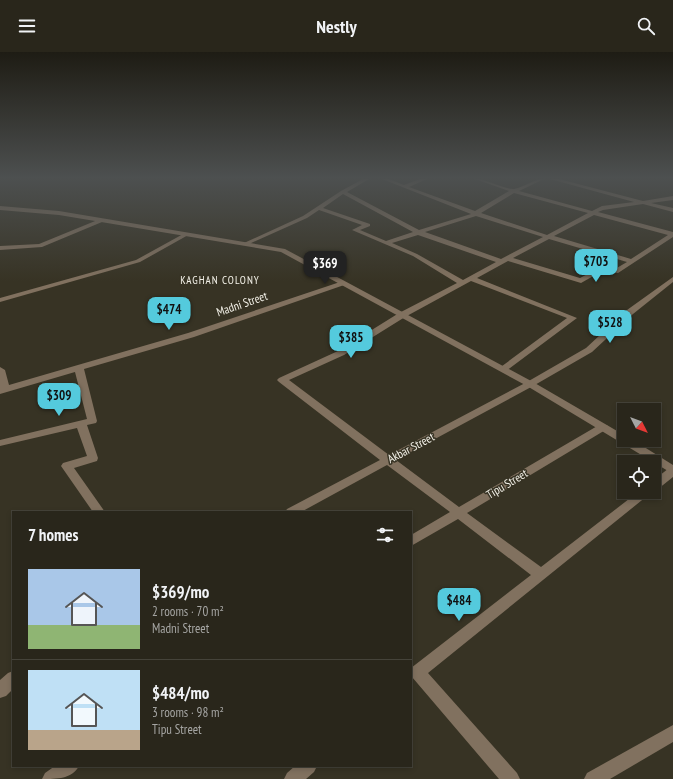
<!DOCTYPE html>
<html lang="en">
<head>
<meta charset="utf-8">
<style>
	body { margin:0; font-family:"PT Sans Narrow",sans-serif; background:#353228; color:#f1f3f6; height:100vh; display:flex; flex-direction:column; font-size:15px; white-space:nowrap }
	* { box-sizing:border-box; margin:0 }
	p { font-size:13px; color:#a5a5a3 }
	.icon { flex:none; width:22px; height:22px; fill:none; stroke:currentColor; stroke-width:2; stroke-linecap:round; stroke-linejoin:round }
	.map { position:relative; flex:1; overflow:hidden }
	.sheet { position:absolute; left:12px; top:459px; width:400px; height:256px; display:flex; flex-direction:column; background:#29261b; border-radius:0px; box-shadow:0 2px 6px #0003,0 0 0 1px #45433a }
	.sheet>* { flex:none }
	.needle { width:26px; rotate:132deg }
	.controls { position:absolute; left:617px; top:351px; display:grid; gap:8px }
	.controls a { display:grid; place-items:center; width:44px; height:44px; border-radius:0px; background:#29261b; box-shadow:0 2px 6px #0003,0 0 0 1px #45433a; font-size:20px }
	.price { position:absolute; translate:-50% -34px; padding:0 9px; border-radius:8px; background:#54cadd; color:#111; font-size:13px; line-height:26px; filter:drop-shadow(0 1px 2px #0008) }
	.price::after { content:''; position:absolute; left:50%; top:24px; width:12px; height:9px; margin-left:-6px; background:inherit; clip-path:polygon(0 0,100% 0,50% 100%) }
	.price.on { background:#222; color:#fff }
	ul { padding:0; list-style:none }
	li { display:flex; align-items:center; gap:12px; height:100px; padding:0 16px }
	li+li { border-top:1px solid #45433a }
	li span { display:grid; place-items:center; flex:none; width:112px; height:80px; border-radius:0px; color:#555 }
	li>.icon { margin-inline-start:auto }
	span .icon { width:48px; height:48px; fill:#fffc; stroke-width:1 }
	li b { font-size:17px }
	h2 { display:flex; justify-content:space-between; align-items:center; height:48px; padding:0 16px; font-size:17px }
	header { display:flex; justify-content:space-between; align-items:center; height:52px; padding:0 16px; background:#29261b; font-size:18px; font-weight:600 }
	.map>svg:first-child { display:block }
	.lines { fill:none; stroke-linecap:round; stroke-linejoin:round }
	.service { fill:#81715f; fill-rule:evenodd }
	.minor { fill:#81715f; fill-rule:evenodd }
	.tertiary { fill:#81715f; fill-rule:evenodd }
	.labels { text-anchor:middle; stroke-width:3; stroke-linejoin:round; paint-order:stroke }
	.far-neighbourhood-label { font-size:11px; letter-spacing:1px; fill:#f3f1e8; stroke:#373324 }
	.street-label { font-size:12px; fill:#f3f1e8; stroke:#373324 }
</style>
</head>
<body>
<header><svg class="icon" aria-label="menu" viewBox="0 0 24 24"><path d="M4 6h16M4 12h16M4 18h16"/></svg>Nestly<svg class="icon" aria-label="search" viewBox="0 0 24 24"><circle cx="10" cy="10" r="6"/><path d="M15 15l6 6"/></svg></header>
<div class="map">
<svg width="673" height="727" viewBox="0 0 673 727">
	<rect width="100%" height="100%" fill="#373324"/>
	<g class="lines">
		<!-- service -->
		<path class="service" d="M673,673V690L610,727H584L587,721Z"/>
		<!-- minor -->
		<path class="minor" d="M363,127H369L347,140L419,178L471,162L382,127H389L404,133L420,127H427L409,135L475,159L509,139L475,127C487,127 506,138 514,137C525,135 533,127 544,127L519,139L592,159L602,154L634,150L550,127H559L643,149L673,144V148L651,151L673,156V160L643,152L603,158L598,160L673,180V185L618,221L604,218L581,231L508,209L477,226L577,266L506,319L503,320L498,317L567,266L471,229L405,265L344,303L289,328L389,403L527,330L586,296L627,258L673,225V230L633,262L592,300L533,334L396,408L459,455L599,373H607L608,375L607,377L467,461L541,515L638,440H652L428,621L517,721L520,727H499L412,625L411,616L531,523L458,467L411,494V483L450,460L387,413L301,460H285L287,457L380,408L279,330L277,328L279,326L338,299L399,261L457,231L413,204L352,178L362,173L319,158L307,166L249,192L244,191L303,164L341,139ZM514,141L588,161L547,183L481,161ZM343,142L413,180L386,189L360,178L370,174V172L323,156ZM594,163L668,183L631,207L554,184ZM476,164L543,185L501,207L425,180ZM418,183L496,210L463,228L417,202L392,191ZM549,187L627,210L615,217L601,215L580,226L513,206Z
			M100,167L103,169L102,170L42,195L0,198V194L39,192Z
			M185,181L190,182L140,210L0,250V246L136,208Z
			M340,230H343L347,232L194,285L84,317L97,369L96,371L87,373L98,406L97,409L74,416L105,460H93L61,414L63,411L87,404L77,376L0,394V388L87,367L75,320L0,342V315L5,318L9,333L188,281Z
			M673,415V425L658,437L654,438V428L669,416Z
			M13,619V637L6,644L0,646V628L8,621Z
			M55,714H79C72,727 57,727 42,727L45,721Z
			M295,714H317L314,720L306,727H284L287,721Z"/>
		<!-- tertiary -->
		<path class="tertiary" d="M0,154L59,159L285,197L533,330L624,383V388H633L673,413V422L527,334L281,200L59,163L0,158Z"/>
	</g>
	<!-- sky -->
	<linearGradient id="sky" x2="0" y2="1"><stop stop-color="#1e1c14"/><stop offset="0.55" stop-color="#4d5050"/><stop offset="1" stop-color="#4d5050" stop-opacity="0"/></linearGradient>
	<rect width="673" height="229" fill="url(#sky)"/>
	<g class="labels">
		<!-- far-neighbourhood labels -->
		<g class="far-neighbourhood-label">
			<text x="220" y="232">KAGHAN COLONY</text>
		</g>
		<!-- street labels -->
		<g class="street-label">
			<text transform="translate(242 252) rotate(-19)" y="4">Madni Street</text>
			<text transform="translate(411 396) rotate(-28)" y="4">Akbar Street</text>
			<text transform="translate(507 432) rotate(-31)" y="4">Tipu Street</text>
		</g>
	</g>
</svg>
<div class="controls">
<a><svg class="needle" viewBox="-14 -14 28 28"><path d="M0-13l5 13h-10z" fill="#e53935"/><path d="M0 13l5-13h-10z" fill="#a5a5a3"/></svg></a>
<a><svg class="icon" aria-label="locate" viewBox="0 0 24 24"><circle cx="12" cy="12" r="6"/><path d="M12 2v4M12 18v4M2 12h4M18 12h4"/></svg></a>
</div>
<b class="price" style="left:596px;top:231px">$703</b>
<b class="price on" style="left:325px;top:233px">$369</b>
<b class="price" style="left:169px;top:279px">$474</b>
<b class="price" style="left:610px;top:292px">$528</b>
<b class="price" style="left:351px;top:307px">$385</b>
<b class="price" style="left:59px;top:365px">$309</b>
<b class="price" style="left:459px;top:570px">$484</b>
<section class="sheet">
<h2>7 homes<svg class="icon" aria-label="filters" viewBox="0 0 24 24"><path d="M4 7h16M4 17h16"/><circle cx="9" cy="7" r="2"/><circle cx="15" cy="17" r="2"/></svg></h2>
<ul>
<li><span style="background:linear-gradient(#a9c7e8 70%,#8fb573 0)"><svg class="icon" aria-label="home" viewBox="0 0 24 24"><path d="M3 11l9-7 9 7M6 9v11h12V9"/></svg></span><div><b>$369/mo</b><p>2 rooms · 70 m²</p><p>Madni Street</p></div></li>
<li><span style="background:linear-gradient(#bfe0f5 75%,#b9a48a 0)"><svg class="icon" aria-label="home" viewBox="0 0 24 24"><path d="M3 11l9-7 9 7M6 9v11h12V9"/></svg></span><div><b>$484/mo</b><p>3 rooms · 98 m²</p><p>Tipu Street</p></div></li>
</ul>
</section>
</div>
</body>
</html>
